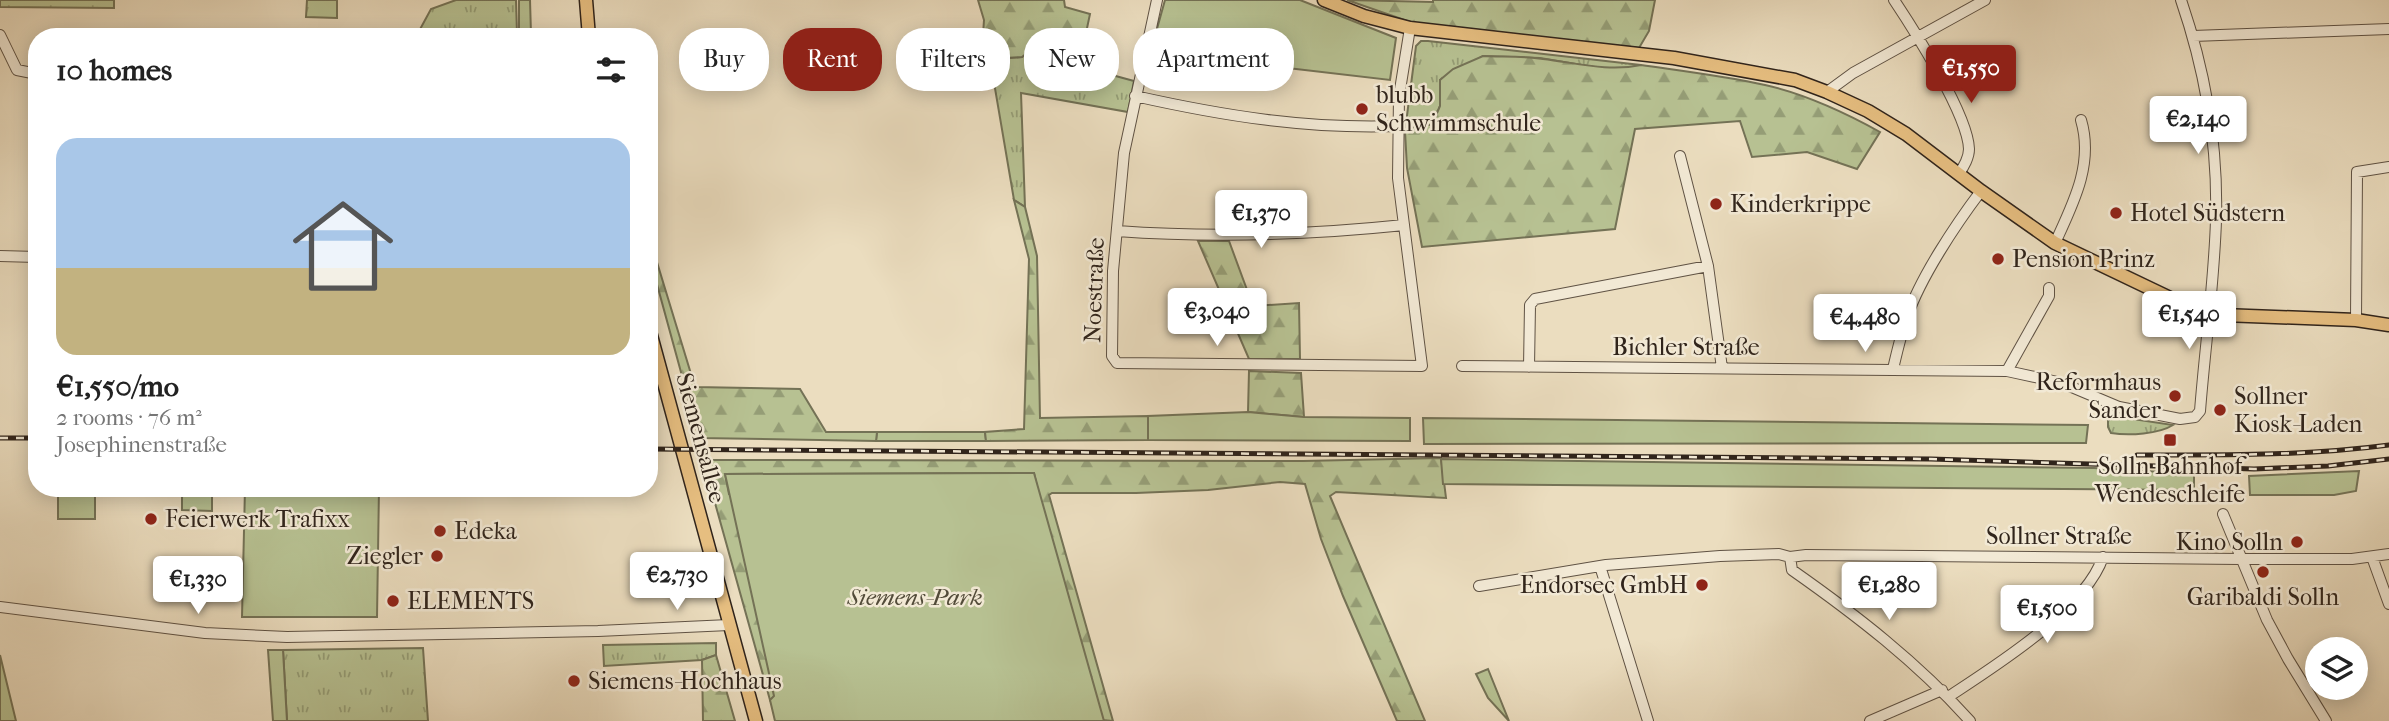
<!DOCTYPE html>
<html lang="en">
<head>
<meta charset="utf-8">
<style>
	body { margin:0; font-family:"IM FELL French Canon",serif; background:#f2f2f2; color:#222; height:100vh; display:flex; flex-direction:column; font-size:26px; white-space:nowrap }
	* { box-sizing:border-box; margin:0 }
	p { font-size:23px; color:#767676 }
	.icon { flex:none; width:38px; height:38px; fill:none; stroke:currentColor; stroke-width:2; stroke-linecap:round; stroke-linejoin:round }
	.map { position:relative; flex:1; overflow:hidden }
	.sheet { position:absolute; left:28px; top:28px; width:630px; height:469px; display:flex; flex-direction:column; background:#fff; border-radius:28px; box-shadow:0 4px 18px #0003 }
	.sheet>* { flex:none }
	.banner { position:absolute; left:679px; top:28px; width:665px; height:63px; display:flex; gap:14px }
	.buttons { position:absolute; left:2305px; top:637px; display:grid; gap:14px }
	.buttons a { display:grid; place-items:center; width:63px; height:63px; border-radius:50%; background:#fff; box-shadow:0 4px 18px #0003; font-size:35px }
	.price { position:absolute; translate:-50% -60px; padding:0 16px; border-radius:7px; background:#fff; color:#222; font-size:23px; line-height:46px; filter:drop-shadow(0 2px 4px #0008) }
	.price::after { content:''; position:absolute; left:50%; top:42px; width:21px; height:16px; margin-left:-10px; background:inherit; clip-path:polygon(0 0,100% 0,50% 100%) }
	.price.active { background:#8f2418; color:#fff }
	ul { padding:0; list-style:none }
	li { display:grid; align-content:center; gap:14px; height:371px; padding:0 28px }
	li+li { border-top:2px solid #e0e0e0 }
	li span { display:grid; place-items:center; height:217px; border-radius:21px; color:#555 }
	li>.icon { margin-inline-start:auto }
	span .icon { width:126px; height:126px; fill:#fffc; stroke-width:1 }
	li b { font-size:30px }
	h2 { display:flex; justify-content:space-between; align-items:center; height:84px; padding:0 28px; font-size:30px }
	.chip { padding:0 24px; border-radius:28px; background:#fff; box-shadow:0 4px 18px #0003; font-size:24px; line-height:63px }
	.chip.active { background:#8f2418; color:#fff }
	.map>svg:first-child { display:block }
	.grass { fill:url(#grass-tufts); stroke:#747256; stroke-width:2 }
	.forest { fill:url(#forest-firs); stroke:#747256; stroke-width:2; fill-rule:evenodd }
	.green { fill:#b7c192; stroke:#747256; stroke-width:2 }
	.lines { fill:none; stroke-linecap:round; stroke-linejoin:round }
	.minor-casing { stroke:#5f5244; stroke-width:12 }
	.major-casing { stroke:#30241b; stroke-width:15 }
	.minor { stroke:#f2e9d5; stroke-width:10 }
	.major { stroke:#e6be80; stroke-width:12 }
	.rail-casing { stroke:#30241b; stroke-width:5 }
	.rail { stroke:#f2e9d5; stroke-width:2.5; stroke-dasharray:8; stroke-linecap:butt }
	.poi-dot { fill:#8f2418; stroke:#f2e9d5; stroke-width:2.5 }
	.labels { text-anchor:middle; stroke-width:5; stroke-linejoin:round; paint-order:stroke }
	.poi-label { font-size:24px; fill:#30241b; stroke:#f2e9d5; text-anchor:start }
	.street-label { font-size:24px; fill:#30241b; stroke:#f2e9d5 }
	.park-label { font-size:24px; font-style:italic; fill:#524b39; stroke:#f2e9d5 }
</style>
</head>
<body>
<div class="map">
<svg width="2389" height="721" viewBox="0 0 2389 721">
	<defs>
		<pattern id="grass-tufts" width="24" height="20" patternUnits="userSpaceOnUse" patternTransform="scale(1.75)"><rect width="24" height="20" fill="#b7c192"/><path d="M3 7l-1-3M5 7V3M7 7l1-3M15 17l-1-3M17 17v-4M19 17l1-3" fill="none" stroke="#959d76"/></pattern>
		<pattern id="forest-firs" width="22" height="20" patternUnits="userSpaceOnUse" patternTransform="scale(1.75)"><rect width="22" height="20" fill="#b7c192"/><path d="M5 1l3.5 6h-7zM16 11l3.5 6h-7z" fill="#959d76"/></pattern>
	</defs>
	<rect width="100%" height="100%" fill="#ebddbf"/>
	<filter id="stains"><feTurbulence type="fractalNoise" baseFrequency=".00286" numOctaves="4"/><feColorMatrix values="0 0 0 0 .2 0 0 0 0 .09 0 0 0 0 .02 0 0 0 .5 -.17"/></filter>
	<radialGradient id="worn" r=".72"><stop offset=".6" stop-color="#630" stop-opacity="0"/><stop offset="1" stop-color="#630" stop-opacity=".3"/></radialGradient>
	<!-- grass -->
	<path class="grass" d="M0,0H114V8L0,7Z
		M307,0H337V18L306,17Z
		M456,0H516L517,34L418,33L431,9Z
		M1044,40L1079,66L1134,81L1128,112L1021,93L1025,207L1014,200L990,59L1022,57Z
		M1421,41H1428L1641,65L1624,69L1600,68L1540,58L1483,56L1440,80V106L1432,125H1417L1405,131L1416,46Z
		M2113,416L2173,425C2159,434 2129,436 2111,433L2108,427V421Z
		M877,432H985L986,441H876Z
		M716,643V655L702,660L604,666L603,645Z
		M423,648L428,721H287L283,650Z"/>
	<!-- forest -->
	<path class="forest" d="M978,0H1064L1065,7L1090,14L1079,66L1044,40L1022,57L990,59L982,50L984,20Z
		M1347,0L1433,2V0H1655L1649,31L1639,48L1416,24Z
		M1483,56C1503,57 1523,56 1543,59C1577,63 1608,72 1641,65C1682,71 1724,76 1765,85C1805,94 1844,112 1880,132L1857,169L1807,152L1752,157L1740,121L1635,129L1615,229L1422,247L1407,168L1405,131L1417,125H1432L1440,106V80L1453,69Z
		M1014,200L1025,207L1037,256L1040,418L1148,416V440L986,441L985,432L1024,429L1029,259Z
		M649,236L695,387L800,389L826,432H877L876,441L699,438L649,255Z
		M1198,241H1229L1253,306L1299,303L1300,359H1249Z
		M1249,371L1301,373L1304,417L1248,412Z
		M1441,458L1446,498L1336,492L1330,496L1425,721H1397L1343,596L1321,539L1305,484L1280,482L1208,490L1136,493H1052L1049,495L1113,721L779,693L770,700L703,460L1303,461ZM1034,473L1039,495L729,494L725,474Z
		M716,655L735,721H703L702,660Z"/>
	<!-- green -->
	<path class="green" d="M519,0H530L531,34H519Z
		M1165,0H1300L1396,38L1390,80L1279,67L1155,36Z
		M1248,412L1304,417L1410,418V441L1148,440V416Z
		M1423,418L2088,425L2086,443L1429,444H1424Z
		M1441,459L2094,468L2194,474V490L1443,484Z
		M2359,471L2356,491L2334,495H2250L2249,476Z
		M1034,473L1104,721H775L770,700L774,696L725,474Z
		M245,488H379L377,617H242Z
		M58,490H95V519H58Z
		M182,490H212V511L182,510Z
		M268,650H283L287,721H273Z
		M0,655L16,721H0Z
		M1488,669L1509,721L1488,698L1476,674Z"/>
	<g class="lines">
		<!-- minor casing -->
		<g class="minor-casing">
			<path id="minor" d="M1157,0L1124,153L1113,271L1112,356L1117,363L1422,366L1398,178L1399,96L1410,28
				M1894,0C1914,30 1968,115 1969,149C1969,157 1964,167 1959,173
				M0,35L17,70L37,74
				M2193,36L2389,29
				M1827,92L1853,73L1985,0
				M1135,96C1224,116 1306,129 1397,126
				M1680,156L1708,266L1722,368
				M1117,231C1213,238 1308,235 1404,225
				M2055,243C2073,204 2094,164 2081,120
				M0,256L37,257
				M2356,320L2357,172L2389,167
				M1462,366L2007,371L2062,383L2119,407L2180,419L2195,417L2200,411C2205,347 2214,284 2216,220C2218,146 2205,70 2181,0
				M1529,367L1530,305L1535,299L1708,266
				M1893,369C1897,352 1901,334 1907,317C1920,278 1956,224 1981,191
				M2007,371L2049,296V288
				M2223,514L2267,620L2288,659L2326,721
				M1790,557L1792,570C1856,615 1917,662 1970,721
				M2372,557L2389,604
				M1600,566L1648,721
				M1479,586L1606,565L1720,556L1779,554L1790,557L1806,555L2240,559H2352L2389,554
				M0,607L205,633L287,637L598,631L729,625
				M1948,697C1995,666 2085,610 2103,557
				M1870,721L1942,690"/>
		</g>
		<!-- major casing -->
		<g class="major-casing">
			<path id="major" d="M586,0L589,37
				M1324,0L1364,16L1410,28L1674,58L1795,80L1827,92L1868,111L1906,134L1981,191L2055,243L2193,309L2223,315L2356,320L2389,325
				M649,328L756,721"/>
		</g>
		<!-- minor -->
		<use href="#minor" class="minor"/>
		<!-- major -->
		<use href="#major" class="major"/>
		<!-- rail casing -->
		<g class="rail-casing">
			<path id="rail" d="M0,438H37
				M649,449L1931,459L2254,469L2328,466L2389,459
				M2137,455C2222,455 2306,456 2389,445"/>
		</g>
		<!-- rail -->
		<use href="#rail" class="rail"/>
	</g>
	<!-- markers -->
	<g class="poi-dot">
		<circle cx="1362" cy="109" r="7"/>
		<circle cx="1716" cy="204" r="7"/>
		<circle cx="2116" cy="213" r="7"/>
		<circle cx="1998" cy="259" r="7"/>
		<circle cx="2175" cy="396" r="7"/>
		<circle cx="2220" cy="410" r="7"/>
		<rect x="2163" y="433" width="14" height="14" rx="3.5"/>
		<circle cx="151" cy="519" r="7"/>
		<circle cx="440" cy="531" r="7"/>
		<circle cx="2297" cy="542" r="7"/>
		<circle cx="437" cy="556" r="7"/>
		<circle cx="2263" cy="572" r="7"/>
		<circle cx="1702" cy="585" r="7"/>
		<circle cx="393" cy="601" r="7"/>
		<circle cx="574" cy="681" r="7"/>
	</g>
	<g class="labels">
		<!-- poi labels -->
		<g class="poi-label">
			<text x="1376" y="103">blubb<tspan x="1376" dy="28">Schwimmschule</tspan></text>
			<text x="1730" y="212">Kinderkrippe</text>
			<text x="2130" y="221">Hotel Südstern</text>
			<text x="2012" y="267">Pension Prinz</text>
			<text x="2161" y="390" text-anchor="end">Reformhaus<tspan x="2161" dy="28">Sander</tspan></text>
			<text x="2234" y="404">Sollner<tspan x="2234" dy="28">Kiosk-Laden</tspan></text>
			<text x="2170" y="474" text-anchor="middle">Solln Bahnhof<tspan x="2170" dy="28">Wendeschleife</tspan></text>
			<text x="165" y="527">Feierwerk Trafixx</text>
			<text x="454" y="539">Edeka</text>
			<text x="2283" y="550" text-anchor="end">Kino Solln</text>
			<text x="423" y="564" text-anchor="end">Ziegler</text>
			<text x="1688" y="593" text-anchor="end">Endorsec GmbH</text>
			<text x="2263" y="605" text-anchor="middle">Garibaldi Solln</text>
			<text x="407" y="609">ELEMENTS</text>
			<text x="588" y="689">Siemens-Hochhaus</text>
		</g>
		<!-- street labels -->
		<g class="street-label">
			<text transform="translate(1094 290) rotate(-88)" y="8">Noestraße</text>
			<text x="1686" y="355">Bichler Straße</text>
			<text transform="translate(701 438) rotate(75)" y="8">Siemensallee</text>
			<text x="2059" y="544">Sollner Straße</text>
		</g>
		<!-- park labels -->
		<g class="park-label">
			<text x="915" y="605">Siemens-Park</text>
		</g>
	</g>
	<rect width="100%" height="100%" filter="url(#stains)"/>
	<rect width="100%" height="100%" fill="url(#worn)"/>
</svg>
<div class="buttons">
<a><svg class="icon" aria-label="layers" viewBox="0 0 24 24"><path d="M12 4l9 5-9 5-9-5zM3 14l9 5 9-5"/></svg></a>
</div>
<b class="price active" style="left:1971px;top:105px">€1,550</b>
<b class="price" style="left:2198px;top:156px">€2,140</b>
<b class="price" style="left:1261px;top:250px">€1,370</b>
<b class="price" style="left:1217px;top:348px">€3,040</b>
<b class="price" style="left:2189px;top:351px">€1,540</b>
<b class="price" style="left:1865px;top:354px">€4,480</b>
<b class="price" style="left:677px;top:612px">€2,730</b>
<b class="price" style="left:198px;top:616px">€1,330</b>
<b class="price" style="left:1889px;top:622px">€1,280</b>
<b class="price" style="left:2047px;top:645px">€1,500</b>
<div class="banner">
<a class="chip">Buy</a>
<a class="chip active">Rent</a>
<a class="chip">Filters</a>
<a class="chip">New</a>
<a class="chip">Apartment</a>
</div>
<section class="sheet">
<h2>10 homes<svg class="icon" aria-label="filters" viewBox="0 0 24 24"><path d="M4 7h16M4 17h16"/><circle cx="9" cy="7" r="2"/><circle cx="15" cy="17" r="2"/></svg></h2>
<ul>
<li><span style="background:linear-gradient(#a9c7e8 60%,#c2b280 0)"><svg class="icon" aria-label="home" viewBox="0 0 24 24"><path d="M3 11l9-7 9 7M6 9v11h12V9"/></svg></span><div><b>€1,550/mo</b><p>2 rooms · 76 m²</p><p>Josephinenstraße</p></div></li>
</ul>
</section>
</div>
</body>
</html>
